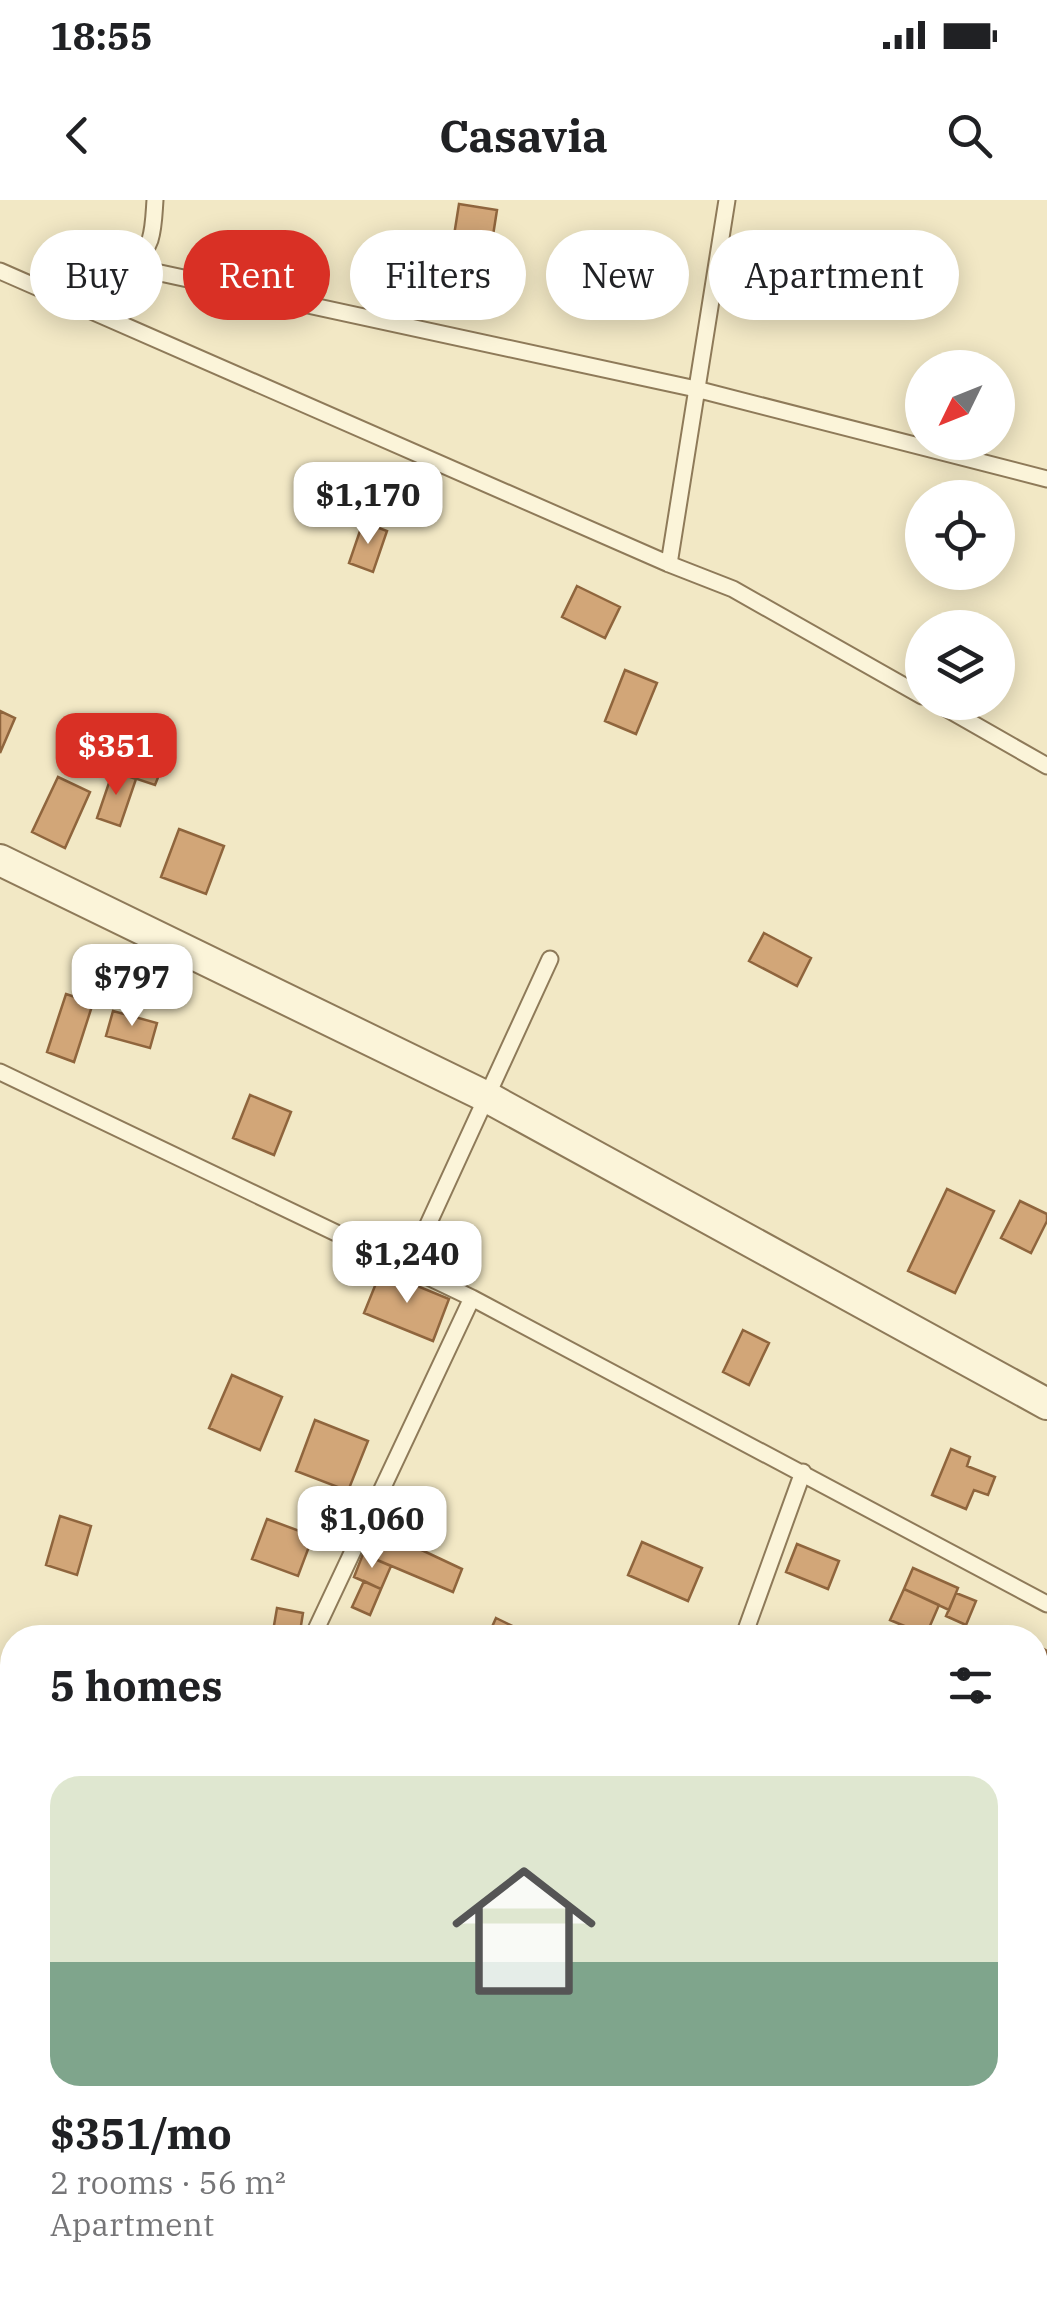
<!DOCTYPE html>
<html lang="en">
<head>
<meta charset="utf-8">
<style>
	body { margin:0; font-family:"IBM Plex Serif",serif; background:#f6f6f6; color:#202124; height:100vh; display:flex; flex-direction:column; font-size:38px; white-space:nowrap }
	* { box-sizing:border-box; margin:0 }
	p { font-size:32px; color:#757577 }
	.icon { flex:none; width:55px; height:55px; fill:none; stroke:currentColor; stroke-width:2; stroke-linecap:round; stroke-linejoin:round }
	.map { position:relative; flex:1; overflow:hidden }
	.sheet { position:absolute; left:0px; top:1425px; width:1048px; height:672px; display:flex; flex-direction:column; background:#fff; border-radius:40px 40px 0 0; box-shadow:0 5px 25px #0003 }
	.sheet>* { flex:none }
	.banner { position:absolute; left:30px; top:30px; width:988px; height:90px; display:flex; gap:20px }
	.needle { width:65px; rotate:227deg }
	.controls { position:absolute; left:905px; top:150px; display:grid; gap:20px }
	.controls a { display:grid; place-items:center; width:110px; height:110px; border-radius:50%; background:#fff; box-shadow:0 5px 25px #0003; font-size:50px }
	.price { position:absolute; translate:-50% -85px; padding:0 22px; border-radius:20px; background:#fff; color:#222; font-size:32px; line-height:65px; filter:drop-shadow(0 2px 5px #0008) }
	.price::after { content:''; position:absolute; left:50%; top:60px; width:30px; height:22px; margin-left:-15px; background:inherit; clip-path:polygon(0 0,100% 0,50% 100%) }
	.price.active { background:#d93025; color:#fff }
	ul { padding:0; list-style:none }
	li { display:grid; align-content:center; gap:20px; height:530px; padding:0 50px }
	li+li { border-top:2px solid #e0e0e0 }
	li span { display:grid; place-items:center; height:310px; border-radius:30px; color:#555 }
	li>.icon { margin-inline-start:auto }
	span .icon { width:180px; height:180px; fill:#fffc; stroke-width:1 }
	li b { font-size:42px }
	h2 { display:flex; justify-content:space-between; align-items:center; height:120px; padding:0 50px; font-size:42px }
	.chip { padding:0 35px; border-radius:45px; background:#fff; box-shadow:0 5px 25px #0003; font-size:35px; line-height:90px }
	.chip.active { background:#d93025; color:#fff }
	.status { display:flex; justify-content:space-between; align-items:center; height:70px; padding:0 50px; background:#fff; direction:ltr }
	.status svg { height:28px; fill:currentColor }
	header { display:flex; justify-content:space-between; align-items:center; height:130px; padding:0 50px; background:#fff; font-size:45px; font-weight:800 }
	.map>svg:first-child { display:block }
	.building { fill:#d2a678; stroke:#8f653d; stroke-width:2.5 }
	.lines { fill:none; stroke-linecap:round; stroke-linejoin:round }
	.lane-casing { stroke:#8e7a59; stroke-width:19 }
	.street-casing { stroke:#8e7a59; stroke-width:34 }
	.secondary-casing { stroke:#705b3c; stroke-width:44 }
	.lane { stroke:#fbf4d9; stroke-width:15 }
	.street { stroke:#fbf4d9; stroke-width:30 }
	.secondary { stroke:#fbf4d9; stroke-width:40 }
</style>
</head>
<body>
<div class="status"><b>18:55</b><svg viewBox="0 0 49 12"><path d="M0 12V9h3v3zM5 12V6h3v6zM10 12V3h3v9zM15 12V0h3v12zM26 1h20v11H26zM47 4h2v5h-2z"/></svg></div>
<header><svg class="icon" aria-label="back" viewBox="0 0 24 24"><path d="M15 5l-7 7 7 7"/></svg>Casavia<svg class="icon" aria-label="search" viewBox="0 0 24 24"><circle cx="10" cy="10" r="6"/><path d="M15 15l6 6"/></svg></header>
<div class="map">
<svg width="1047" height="2097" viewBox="0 0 1047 2097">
	<rect width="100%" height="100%" fill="#f2e8c5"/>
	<!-- building -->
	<path class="building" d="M459,4L497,10L489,61L472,58L469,71L449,67Z
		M363,322L387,331L373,372L349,363Z
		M577,386L620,407L605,438L562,417Z
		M625,470L657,483L636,534L605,521Z
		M0,511L15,518L0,553Z
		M120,550L163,565L155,585L113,571Z
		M113,571L136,579L120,626L97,618Z
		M58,577L90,592L65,648L32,632Z
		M179,629L224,646L206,694L161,677Z
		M764,733L811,758L797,786L749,761Z
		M66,794L93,803L74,862L47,852Z
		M113,811L157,823L150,848L106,836Z
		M250,895L291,912L274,955L233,938Z
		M947,989L994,1011L955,1093L908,1071Z
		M1020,1001L1047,1014V1021L1031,1053L1001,1038Z
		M381,1071L449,1099L433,1141L364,1113Z
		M743,1130L769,1143L749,1185L723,1172Z
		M232,1175L282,1197L260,1250L209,1228Z
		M315,1220L368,1241L348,1291L296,1271Z
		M951,1249L970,1257L967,1266L995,1277L988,1295L974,1290L966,1309L932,1295Z
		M60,1316L91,1326L77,1375L46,1365Z
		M379,1318L417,1334L413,1346L462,1369L453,1392L363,1354Z
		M267,1319L313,1336L298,1376L252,1359Z
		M642,1342L702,1368L688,1401L628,1375Z
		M797,1344L839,1361L828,1389L786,1372Z
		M363,1354L391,1366L381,1389L354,1377Z
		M913,1368L958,1388L949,1410L904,1389Z
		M364,1381L381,1389L370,1415L352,1407Z
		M904,1389L939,1405L926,1435L890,1420Z
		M956,1393L976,1401L966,1425L946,1416Z
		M277,1408L303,1413L299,1438L272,1437Z
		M496,1418L529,1434L528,1438H487Z
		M1037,1445L1047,1451V1489L1035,1482Z
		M1038,1512L1047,1516V1540L1043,1548L1035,1544V1518Z
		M0,1842L12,1844V1872L0,1870Z
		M3,1935L12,1940V1972L0,1966V1940Z
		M572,2085H620L617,2097H569Z"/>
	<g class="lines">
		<!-- lane casing -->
		<g class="lane-casing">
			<path id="lane" d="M128,66L696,189L1047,279
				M0,71L669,364L733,389L922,496
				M69,101C95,88 140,69 150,40C154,27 154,13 155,0
				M669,364L727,0
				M935,502L1047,566
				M0,872L472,1098L1047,1404
				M409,1066L550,759
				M312,1438L472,1098
				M743,1438L803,1272
				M151,2097L159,2085"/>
		</g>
		<!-- street casing -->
		<g class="street-casing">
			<path id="street" d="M0,660L487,897L1047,1204
				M0,1493L12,1498
				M0,1679L12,1685
				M0,1706L12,1712
				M0,2087L19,2097"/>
		</g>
		<!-- secondary casing -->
		<g class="secondary-casing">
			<path id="secondary" d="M1035,1810L1047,1773
				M1000,2085L1004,2097"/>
		</g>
		<!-- lane -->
		<use href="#lane" class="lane"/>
		<!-- street -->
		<use href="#street" class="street"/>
		<!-- secondary -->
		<use href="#secondary" class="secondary"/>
	</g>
</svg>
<div class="controls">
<a><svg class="needle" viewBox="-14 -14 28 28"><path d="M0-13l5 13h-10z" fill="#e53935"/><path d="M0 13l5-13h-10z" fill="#757577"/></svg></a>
<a><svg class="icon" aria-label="locate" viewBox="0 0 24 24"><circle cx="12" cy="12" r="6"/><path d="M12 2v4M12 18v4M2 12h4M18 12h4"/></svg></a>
<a><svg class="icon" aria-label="layers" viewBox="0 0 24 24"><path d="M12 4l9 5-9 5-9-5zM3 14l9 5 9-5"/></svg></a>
</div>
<b class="price" style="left:368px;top:347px">$1,170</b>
<b class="price active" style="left:116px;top:598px">$351</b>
<b class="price" style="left:132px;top:829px">$797</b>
<b class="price" style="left:407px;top:1106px">$1,240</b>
<b class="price" style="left:372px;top:1371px">$1,060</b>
<div class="banner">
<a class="chip">Buy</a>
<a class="chip active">Rent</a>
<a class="chip">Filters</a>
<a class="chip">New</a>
<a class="chip">Apartment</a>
</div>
<section class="sheet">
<h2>5 homes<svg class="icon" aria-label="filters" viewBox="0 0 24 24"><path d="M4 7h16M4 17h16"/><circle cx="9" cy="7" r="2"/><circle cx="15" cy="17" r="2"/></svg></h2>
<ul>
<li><span style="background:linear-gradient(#dfe7d0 60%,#7fa58c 0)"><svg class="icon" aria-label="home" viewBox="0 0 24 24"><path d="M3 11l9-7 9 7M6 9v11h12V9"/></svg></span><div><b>$351/mo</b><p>2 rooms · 56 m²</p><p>Apartment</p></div></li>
</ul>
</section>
</div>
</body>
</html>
